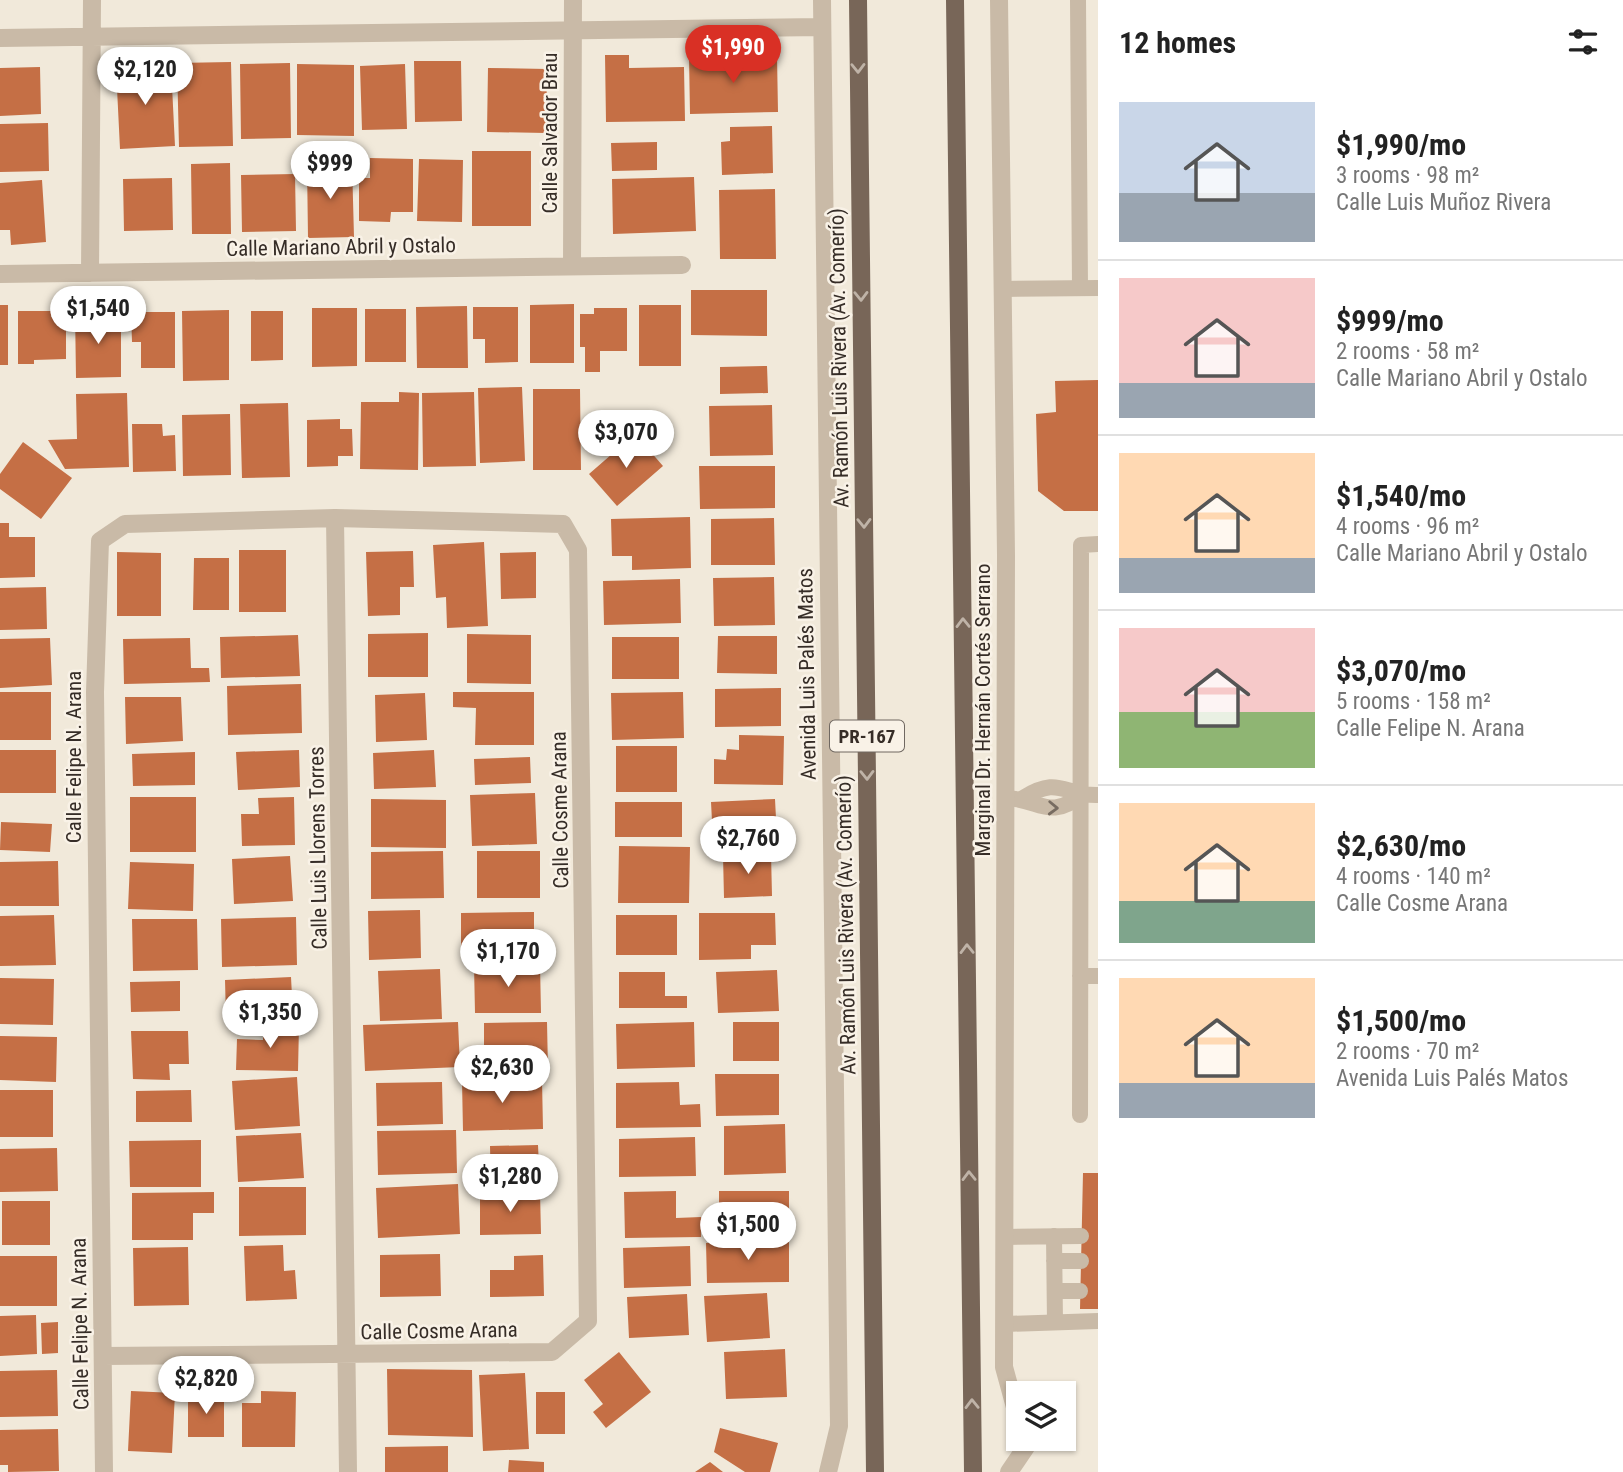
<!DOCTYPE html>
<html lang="en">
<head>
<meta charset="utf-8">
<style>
	body { margin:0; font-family:"Roboto Condensed",sans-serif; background:#f2f2f2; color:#222; height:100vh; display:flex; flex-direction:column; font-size:26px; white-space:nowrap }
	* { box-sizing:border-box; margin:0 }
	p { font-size:23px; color:#767676 }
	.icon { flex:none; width:38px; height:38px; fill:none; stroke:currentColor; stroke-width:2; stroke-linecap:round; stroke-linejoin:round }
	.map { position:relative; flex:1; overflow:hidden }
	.drawer { display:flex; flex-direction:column; background:#fff; width:525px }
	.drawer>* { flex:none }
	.tools { position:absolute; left:1006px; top:1381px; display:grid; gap:14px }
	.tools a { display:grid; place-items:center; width:70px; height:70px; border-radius:0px; background:#fff; box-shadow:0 2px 5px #0004; font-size:35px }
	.price { position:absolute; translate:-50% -60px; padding:0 16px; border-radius:24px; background:#fff; color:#222; font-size:23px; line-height:46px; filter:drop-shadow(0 2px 4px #0008) }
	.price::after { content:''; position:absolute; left:50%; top:42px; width:21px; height:16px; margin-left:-10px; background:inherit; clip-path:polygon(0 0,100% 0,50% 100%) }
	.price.current { background:#d93025; color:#fff }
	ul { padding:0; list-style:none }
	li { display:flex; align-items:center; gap:21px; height:175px; padding:0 21px }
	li+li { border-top:2px solid #e0e0e0 }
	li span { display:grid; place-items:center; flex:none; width:196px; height:140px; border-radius:0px; color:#555 }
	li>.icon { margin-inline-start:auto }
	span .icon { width:84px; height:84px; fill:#fffc; stroke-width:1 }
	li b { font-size:30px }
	h2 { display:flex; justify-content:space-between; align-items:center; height:84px; padding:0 21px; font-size:30px }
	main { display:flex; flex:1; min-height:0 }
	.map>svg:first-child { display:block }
	.building { fill:#c56f45 }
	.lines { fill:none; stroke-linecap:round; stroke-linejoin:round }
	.lane { stroke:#c9baa7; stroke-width:16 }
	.street { stroke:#c9baa7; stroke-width:18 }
	.primary { stroke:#786658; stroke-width:18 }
	.oneway { stroke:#bfb3a7 }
	.oneway2 { stroke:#786c61 }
	.labels { text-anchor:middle; stroke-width:5; stroke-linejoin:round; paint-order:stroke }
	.shield { fill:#f9f2e7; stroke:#706861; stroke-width:2 }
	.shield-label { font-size:19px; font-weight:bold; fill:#362d27 }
	.street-label { font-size:21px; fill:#362d27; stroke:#f9f2e7 }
</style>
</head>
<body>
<main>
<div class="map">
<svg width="1098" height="1472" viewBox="0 0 1098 1472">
	<rect width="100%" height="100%" fill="#f1e9da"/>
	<!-- building -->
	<path class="building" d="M605,55H629V68L684,67L685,121L606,122Z
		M777,56L778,112L690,114L689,57Z
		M414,61H461L462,121L415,122Z
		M231,62L233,146L179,147L177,63Z
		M290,63L291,138L241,139L240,64Z
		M297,64L354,65V136L297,135Z
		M405,64L407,129L362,130L360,66Z
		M171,66L175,146L120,149L116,68Z
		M40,67L41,114L0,116V68Z
		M488,68L547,69L546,133L487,132Z
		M48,123L49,171L0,172V124Z
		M772,126L773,173L722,175L721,142L730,141V127Z
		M657,142V170L612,171L611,143Z
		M472,151H531V226H472Z
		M370,158L413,159V212H391L390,222L359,221V178H370Z
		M419,159L463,160L462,222L417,221Z
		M230,163L231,234H192L191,164Z
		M352,163L354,237L308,238L307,164Z
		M295,174L296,231L242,232L241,175Z
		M694,177L696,231L613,234L612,179Z
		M172,178L173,230L124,231L123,179Z
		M42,180L46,242L11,245L10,230H0V183Z
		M775,189L776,259H720L719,190Z
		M691,290H767V336L691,335Z
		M574,304V363H530V305Z
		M0,305H8V365H0Z
		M639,305H681V366H639Z
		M467,306L468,368H417L416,307Z
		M473,307H518V362L485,363V339H473Z
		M312,308H357V366L312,367Z
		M594,308H627V351H600V372H585V347H580V314H594Z
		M365,309H406V362H365Z
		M75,310H84V317H121V377L76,378Z
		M229,310V380L183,381L182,311Z
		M18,311H51V317H61V313H66V359L34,360V364H18Z
		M251,311H283V360L251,361Z
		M131,312H175V368H141V342H132Z
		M767,366L768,393L720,394V367Z
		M1098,380V511H1064L1038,491L1036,414L1056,412L1055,381Z
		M522,387L525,461L480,463L478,388Z
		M533,389H580L581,470H533Z
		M399,392L419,393L418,470L360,469L361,402H399Z
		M474,392L476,466L423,467L422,393Z
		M127,393L129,467L65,469L48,440L77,439L76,394Z
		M288,403L290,477L242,478L240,404Z
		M772,405L773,455L710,456L709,406Z
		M230,414L231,475L183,476L182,415Z
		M340,419V429H352L353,456H338V466L307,467V420Z
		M132,424H162L163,436L175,435L176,471L133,472Z
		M635,434L663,466L617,506L589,474Z
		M23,442L72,478L41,519L0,489V474Z
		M699,466H775V508L700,509Z
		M690,517L691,568L632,570V556H612L611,519Z
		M774,518L775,565H711V519Z
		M0,523H9V537H35V577L0,578Z
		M484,542L488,626L447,628L446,597L436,598L433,545Z
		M239,550H286V612H239Z
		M413,551L414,587H400V615L368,616L366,552Z
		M117,552L161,553V616H117Z
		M536,552V598L501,599L500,553Z
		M194,558H229V610H193Z
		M774,577L775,625L714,626L713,578Z
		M680,579L681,623L604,625L603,581Z
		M46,587L47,629L0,630V588Z
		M428,633V677H368V634Z
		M467,634L531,635V684L467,683Z
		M298,635L300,676L221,678L220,637Z
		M718,636H777V674L717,673Z
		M612,637H679V679H612Z
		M50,638L52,685L0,688V639Z
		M190,638L191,668H209L210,682L124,684L123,639Z
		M301,684L302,733L228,735L227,686Z
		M781,688V726L715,727V689Z
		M0,692H51V740H0Z
		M453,692H534V745H475L476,708L453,707Z
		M683,692L684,738L612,740L611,693Z
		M425,693L427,740L376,742L375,695Z
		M125,697H181L183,741L126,744Z
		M739,735L784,736L783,785L714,784V759L726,760L727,749L739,750Z
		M616,746H677V792H616Z
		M0,750H56V793H0Z
		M299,750L300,787L238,790L236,752Z
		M434,750L436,787L374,789L373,753Z
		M195,752V785L133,786L132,754Z
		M530,757L531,783L475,785L474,759Z
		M535,793L537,844L472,846L470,795Z
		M130,797H196V852H130Z
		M294,797L295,845L242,846L241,814H259L258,798Z
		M371,799L446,800V848L371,847Z
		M775,799L777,838L713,840L711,802Z
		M615,802H682V837H615Z
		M1,822L52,824L50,852L0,850Z
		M619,846L690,847L689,903H618Z
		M443,851L444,898L371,899V852Z
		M477,851H540V898H477Z
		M771,853L772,896L724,898L723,855Z
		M290,856L293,901L234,904L232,859Z
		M58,861L59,906H0V862Z
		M130,862L194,864L193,911L128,909Z
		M420,910L421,958L369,960L368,911Z
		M534,912V952L461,953V913Z
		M699,913H775L776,945H751V959L699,960Z
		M54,915L56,965L0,966V916Z
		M616,915H677V955H616Z
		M296,917L297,965L222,967L221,919Z
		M132,919H197L198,970L133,971Z
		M540,964L541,1013H475L474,965Z
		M440,969L442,1019L380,1021L378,971Z
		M777,970L779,1011L718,1013L716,972Z
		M619,972H665V996H687V1008H619Z
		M291,977L293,1015L226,1018L225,980Z
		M0,978L54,979L53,1025L0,1024Z
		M180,981V1011L131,1012L130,982Z
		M458,1022L460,1067L365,1071L363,1025Z
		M547,1022L548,1070L484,1071V1023Z
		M694,1022L695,1067L617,1069L616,1024Z
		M733,1022H779V1061H733Z
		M263,1025H299L298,1071L236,1070L237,1039L263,1040Z
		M131,1031H188L189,1064H169L170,1080L133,1079Z
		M0,1036L57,1037L56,1082L0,1080Z
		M715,1074H779V1115L716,1116Z
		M297,1077L300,1126L235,1130L232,1081Z
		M542,1080L543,1129L463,1131L462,1081Z
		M442,1082L443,1124L377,1126L376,1083Z
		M679,1082L680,1105L700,1104L701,1127L616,1128V1083Z
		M0,1090H53V1137H0Z
		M191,1090L192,1122H136V1091Z
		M785,1124L786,1173L724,1175V1126Z
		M456,1130L457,1173L378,1175L377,1131Z
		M301,1133L304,1178L238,1182L236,1136Z
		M695,1137L696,1176L619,1177V1139Z
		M201,1140V1187H130L129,1141Z
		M538,1145L540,1187L491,1189L490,1146Z
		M57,1148L58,1191L0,1192V1149Z
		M1083,1173H1098V1309H1080Z
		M458,1184L460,1234L378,1238L376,1188Z
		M239,1187H306V1235L239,1236Z
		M676,1191V1218L701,1217V1237L625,1238L624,1192Z
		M719,1191H789V1238H719Z
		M214,1192V1213H193V1240H132V1193Z
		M540,1192L541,1234L480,1235V1193Z
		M2,1201H50V1245H2Z
		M789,1242V1282L707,1283L706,1243Z
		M283,1245L284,1271L295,1270L297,1299L246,1301L244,1246Z
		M690,1246L691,1286L624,1288L623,1248Z
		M188,1247L189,1305L134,1306L133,1248Z
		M440,1254L441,1296L380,1297V1255Z
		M543,1255L544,1296L490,1297V1270H514V1256Z
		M0,1256H57V1306H0Z
		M767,1293L770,1338L707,1342L704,1296Z
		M687,1294L689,1335L629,1338L627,1297Z
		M36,1315L37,1354L0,1356V1316Z
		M58,1322V1353L42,1354L41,1323Z
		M785,1349L787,1397L726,1399L724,1352Z
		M619,1352L651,1392L606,1428L593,1412L603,1404L584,1380Z
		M387,1369L472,1370L473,1437L388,1435Z
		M57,1370L58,1416L0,1417V1371Z
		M525,1373L529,1449L483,1451L479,1375Z
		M131,1391L175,1393L172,1453L128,1451Z
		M261,1391L296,1392L295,1447H242V1403H261Z
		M536,1392H565V1434H536Z
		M188,1395H224V1437H188Z
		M720,1428L778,1443L770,1472H745L714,1452Z
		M58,1429L59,1471L8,1472V1465H0V1430Z
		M448,1446V1472H385V1447Z
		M509,1460L544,1462V1472H508Z
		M710,1462L723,1472H695Z"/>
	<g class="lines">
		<!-- lane -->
		<path class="lane" d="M1078,0L1080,288
			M1002,289L1098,288
			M1006,798C1039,799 1050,821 1081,795
			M1023,798C1060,775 1063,796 1098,795
			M1080,976H1098
			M1080,1115L1081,545L1098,544
			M1054,1236L1055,1322
			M1006,1237L1081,1236
			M1054,1261H1081
			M1055,1291H1080
			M1006,1324L1098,1321"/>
		<!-- street -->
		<path class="street" d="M822,0L839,1426L828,1472
			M999,0L1006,555L1004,1367L1018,1418
			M0,38L822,27
			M572,266L573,0
			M90,273L92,0
			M0,274L682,265
			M335,518L348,1472
			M103,1356L552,1352L588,1321L578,550L563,524L335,518L125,524L100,541L95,692L104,1472
			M1009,1472L1026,1447L1024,1438"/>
		<!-- primary -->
		<path class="primary" d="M858,0L875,1472
			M955,0L973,1472"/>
	</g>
	<!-- one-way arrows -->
	<defs><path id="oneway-chevron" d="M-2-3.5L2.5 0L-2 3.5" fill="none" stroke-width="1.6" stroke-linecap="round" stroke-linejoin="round" transform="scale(1.75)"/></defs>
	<g class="oneway">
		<use href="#oneway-chevron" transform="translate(858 68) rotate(89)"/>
		<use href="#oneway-chevron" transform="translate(861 296) rotate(89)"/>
		<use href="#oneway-chevron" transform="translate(864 523) rotate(89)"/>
		<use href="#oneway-chevron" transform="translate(963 623) rotate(-91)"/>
		<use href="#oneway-chevron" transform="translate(867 775) rotate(89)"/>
		<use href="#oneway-chevron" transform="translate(967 949) rotate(-91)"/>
		<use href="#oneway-chevron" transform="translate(969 1176) rotate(-91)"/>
		<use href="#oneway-chevron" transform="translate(972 1404) rotate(-91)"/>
	</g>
	<use class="oneway2" href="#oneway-chevron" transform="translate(1053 808) rotate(2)"/>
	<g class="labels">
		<!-- shield labels -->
		<rect class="shield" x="830" y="720.5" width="74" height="31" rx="5"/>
		<g class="shield-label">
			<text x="867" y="743">PR-167</text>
		</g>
		<!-- street labels -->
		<g class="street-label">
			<text transform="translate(550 133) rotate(-90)" y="7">Calle Salvador Brau</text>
			<text transform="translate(341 247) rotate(-1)" y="7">Calle Mariano Abril y Ostalo</text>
			<text transform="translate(839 358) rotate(-91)" y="7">Av. Ramón Luis Rivera (Av. Comerío)</text>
			<text transform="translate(807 674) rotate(-91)" y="7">Avenida Luis Palés Matos</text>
			<text transform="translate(983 710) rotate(-90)" y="7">Marginal Dr. Hernán Cortés Serrano</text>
			<text transform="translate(74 757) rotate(-90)" y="7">Calle Felipe N. Arana</text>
			<text transform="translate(560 810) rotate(-91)" y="7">Calle Cosme Arana</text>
			<text transform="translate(318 848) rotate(-91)" y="7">Calle Luis Llorens Torres</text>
			<text transform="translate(846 925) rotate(-91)" y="7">Av. Ramón Luis Rivera (Av. Comerío)</text>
			<text transform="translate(80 1324) rotate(-91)" y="7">Calle Felipe N. Arana</text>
			<text transform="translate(439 1331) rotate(-1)" y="7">Calle Cosme Arana</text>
		</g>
	</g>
</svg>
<div class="tools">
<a><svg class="icon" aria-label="layers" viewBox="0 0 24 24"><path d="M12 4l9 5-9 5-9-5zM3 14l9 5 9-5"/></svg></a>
</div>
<b class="price current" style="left:733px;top:85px">$1,990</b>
<b class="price" style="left:145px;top:107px">$2,120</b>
<b class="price" style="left:330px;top:201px">$999</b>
<b class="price" style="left:98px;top:346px">$1,540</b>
<b class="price" style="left:626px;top:470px">$3,070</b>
<b class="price" style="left:748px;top:876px">$2,760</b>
<b class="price" style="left:508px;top:989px">$1,170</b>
<b class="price" style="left:270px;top:1050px">$1,350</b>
<b class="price" style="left:502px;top:1105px">$2,630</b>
<b class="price" style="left:510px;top:1214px">$1,280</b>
<b class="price" style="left:748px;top:1262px">$1,500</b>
<b class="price" style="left:206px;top:1416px">$2,820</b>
</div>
<section class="drawer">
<h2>12 homes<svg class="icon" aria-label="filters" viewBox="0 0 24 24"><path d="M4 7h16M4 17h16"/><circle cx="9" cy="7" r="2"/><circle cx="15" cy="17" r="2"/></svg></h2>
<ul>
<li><span style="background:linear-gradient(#c9d6e8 65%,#9aa5b1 0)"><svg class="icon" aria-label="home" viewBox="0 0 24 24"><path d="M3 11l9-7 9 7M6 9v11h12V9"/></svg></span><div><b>$1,990/mo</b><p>3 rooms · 98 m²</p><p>Calle Luis Muñoz Rivera</p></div></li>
<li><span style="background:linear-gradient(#f6c9c9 75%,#9aa5b1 0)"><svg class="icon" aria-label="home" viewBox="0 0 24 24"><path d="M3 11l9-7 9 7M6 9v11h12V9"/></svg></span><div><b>$999/mo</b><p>2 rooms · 58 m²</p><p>Calle Mariano Abril y Ostalo</p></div></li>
<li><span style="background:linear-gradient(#ffd9b3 75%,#9aa5b1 0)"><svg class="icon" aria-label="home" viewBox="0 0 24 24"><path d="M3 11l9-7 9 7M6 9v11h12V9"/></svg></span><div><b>$1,540/mo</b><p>4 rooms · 96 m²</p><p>Calle Mariano Abril y Ostalo</p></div></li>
<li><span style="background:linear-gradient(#f6c9c9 60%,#8fb573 0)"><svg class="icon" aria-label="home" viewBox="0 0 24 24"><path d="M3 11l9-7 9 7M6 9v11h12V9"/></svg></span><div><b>$3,070/mo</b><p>5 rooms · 158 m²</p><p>Calle Felipe N. Arana</p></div></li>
<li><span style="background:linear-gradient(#ffd9b3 70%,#7fa58c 0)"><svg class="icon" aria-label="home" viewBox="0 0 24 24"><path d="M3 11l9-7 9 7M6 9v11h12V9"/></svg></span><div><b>$2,630/mo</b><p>4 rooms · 140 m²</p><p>Calle Cosme Arana</p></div></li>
<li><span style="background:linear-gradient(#ffd9b3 75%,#9aa5b1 0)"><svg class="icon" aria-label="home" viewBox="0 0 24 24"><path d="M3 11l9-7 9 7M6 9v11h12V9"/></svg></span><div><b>$1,500/mo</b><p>2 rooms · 70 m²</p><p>Avenida Luis Palés Matos</p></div></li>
</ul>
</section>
</main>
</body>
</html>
